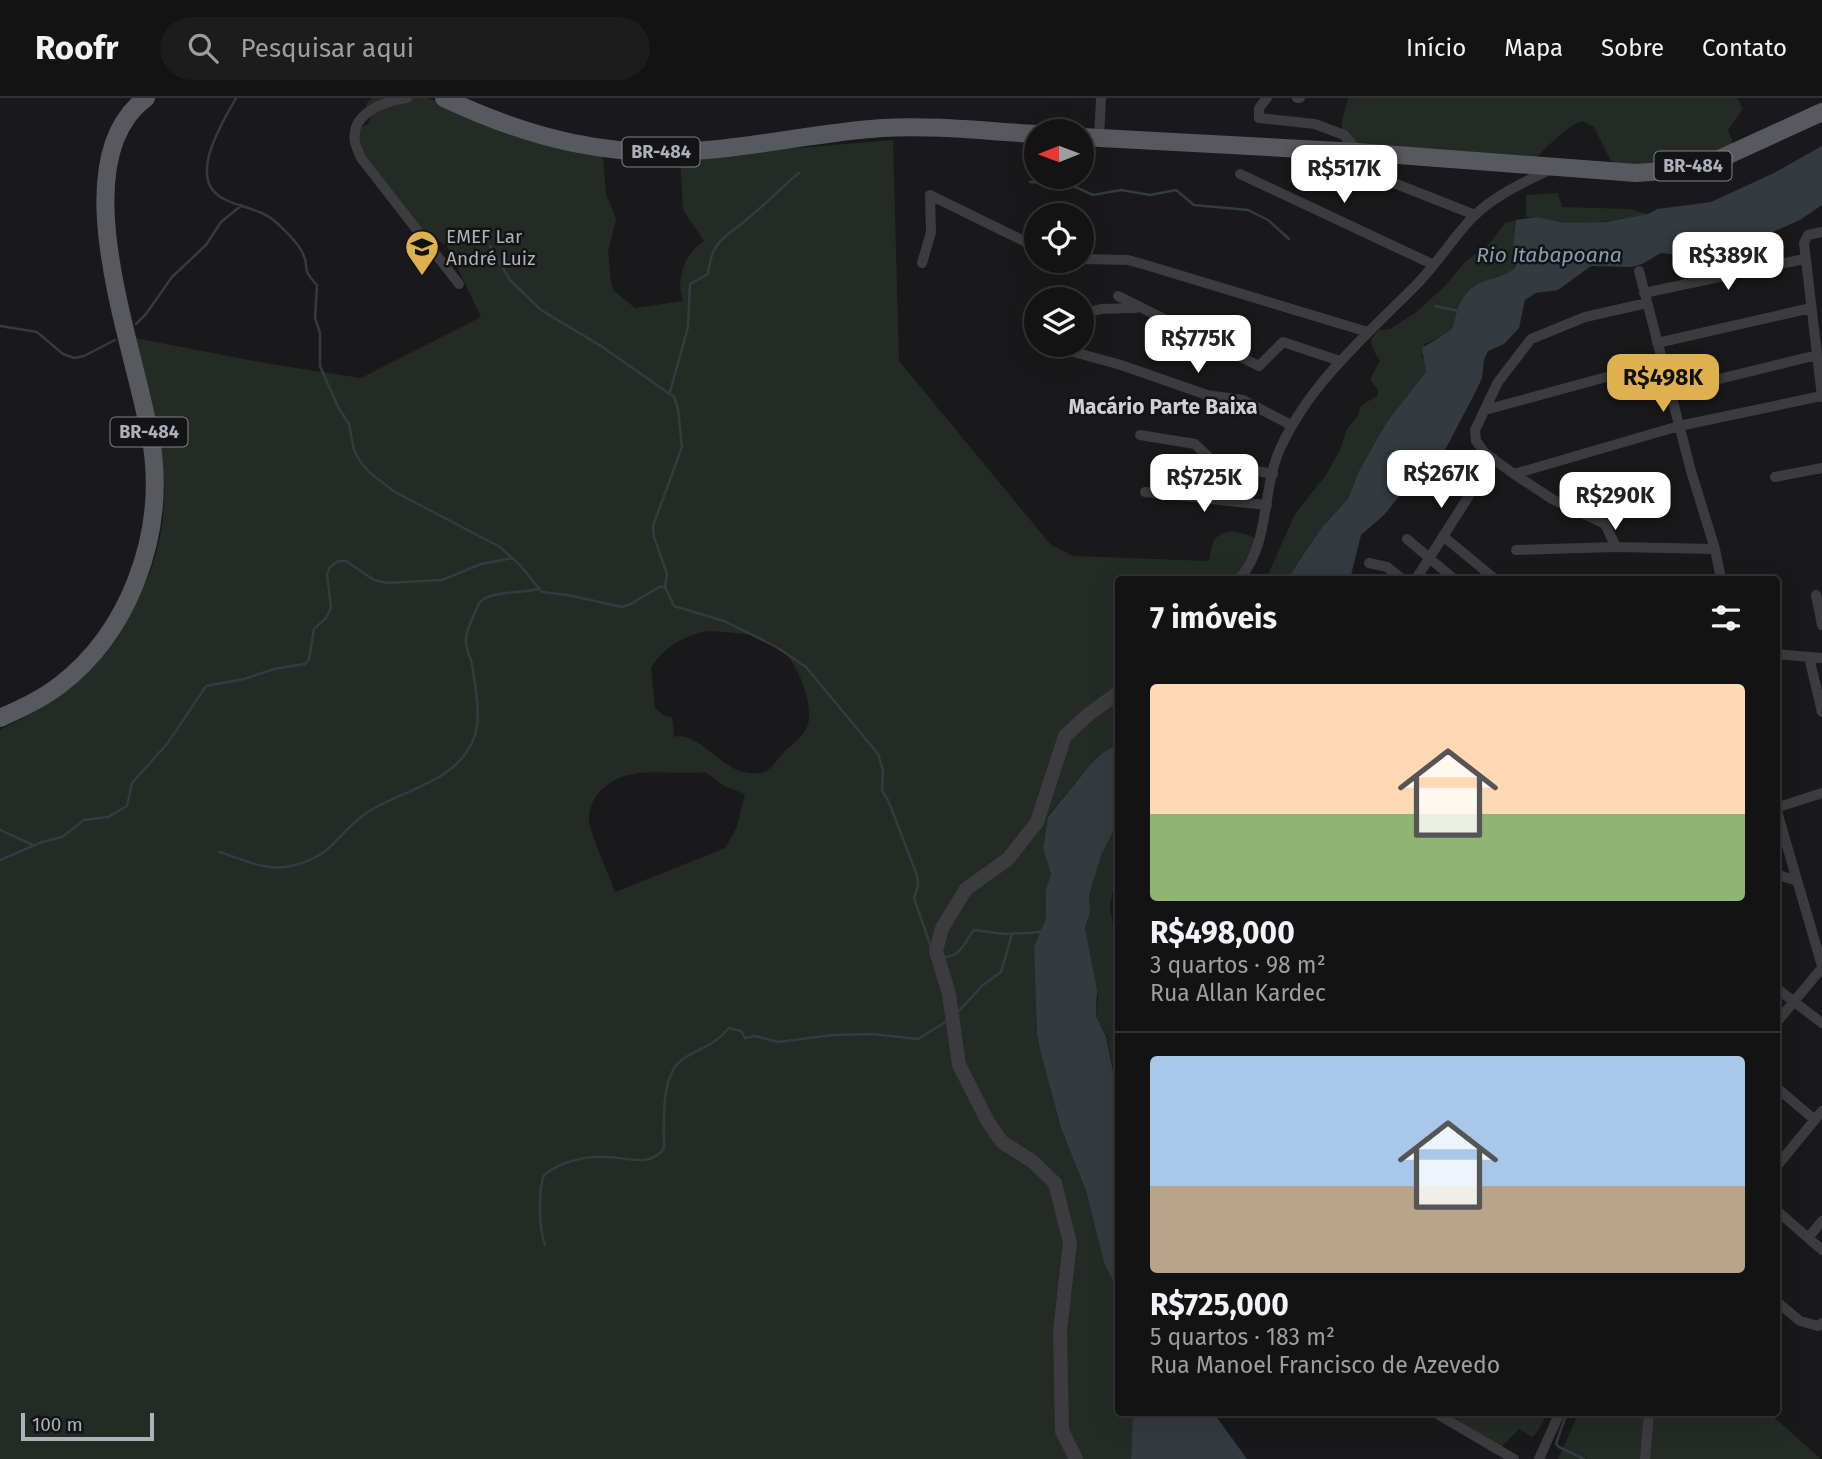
<!DOCTYPE html>
<html lang="pt">
<head>
<meta charset="utf-8">
<style>
	body { margin:0; font-family:"Fira Sans",sans-serif; background:#1c1c1d; color:#f1f3f6; height:100vh; display:flex; flex-direction:column; font-size:26px; white-space:nowrap }
	* { box-sizing:border-box; margin:0 }
	p { font-size:23px; color:#9d9ea0 }
	.icon { flex:none; width:38px; height:38px; fill:none; stroke:currentColor; stroke-width:2; stroke-linecap:round; stroke-linejoin:round }
	.map { position:relative; flex:1; overflow:hidden }
	.sheet { position:absolute; left:1115px; top:478px; width:665px; height:840px; display:flex; flex-direction:column; background:#131314; border-radius:7px; box-shadow:0 7px 28px #0002,0 0 0 2px #323234 }
	.sheet>* { flex:none }
	.needle { width:46px; rotate:269deg }
	.tools { position:absolute; left:1024px; top:21px; display:grid; gap:14px }
	.tools a { display:grid; place-items:center; width:70px; height:70px; border-radius:50%; background:#131314; box-shadow:0 7px 28px #0002,0 0 0 2px #323234; font-size:35px }
	.scale { position:absolute; left:21px; bottom:18px; width:133px; box-sizing:border-box; padding-left:7px; border:4px solid #adb1b9; border-top:0; font-size:19px; line-height:24px; white-space:nowrap; color:#adb1b9; -webkit-text-stroke:5px #141416; paint-order:stroke }
	.price { position:absolute; translate:-50% -60px; padding:0 16px; border-radius:14px; background:#fff; color:#222; font-size:23px; line-height:46px; filter:drop-shadow(0 2px 4px #0008) }
	.price::after { content:''; position:absolute; left:50%; top:42px; width:21px; height:16px; margin-left:-10px; background:inherit; clip-path:polygon(0 0,100% 0,50% 100%) }
	.price.current { background:#deb14e; color:#111 }
	ul { padding:0; list-style:none }
	li { display:grid; align-content:center; gap:14px; height:371px; padding:0 35px }
	li+li { border-top:2px solid #323234 }
	li span { display:grid; place-items:center; height:217px; border-radius:7px; color:#555 }
	li>.icon { margin-inline-start:auto }
	span .icon { width:126px; height:126px; fill:#fffc; stroke-width:1 }
	li b { font-size:30px }
	h2 { display:flex; justify-content:space-between; align-items:center; height:84px; padding:0 35px; font-size:30px }
	header { display:flex; align-items:center; gap:42px; box-sizing:border-box; height:98px; padding:0 35px; background:#131314; border-bottom:2px solid #323234 }
	header strong { font-size:33px }
	nav { display:flex; gap:38px; margin-inline-start:auto; font-size:24px }
	.search { width:490px; height:63px; background:#1c1c1d; display:flex; align-items:center; gap:18px; box-sizing:border-box; padding:0 24px; border-radius:38px; color:#9d9ea0; font-size:26px }
	.map>svg:first-child { display:block }
	.green { fill:#242b25; fill-rule:evenodd }
	.water { fill:#333a40 }
	.lines { fill:none; stroke-linecap:round; stroke-linejoin:round }
	.stream { stroke:#333a40; stroke-width:2.5 }
	.minor { stroke:#3b3b40; stroke-width:10 }
	.tertiary { stroke:#3b3b40; stroke-width:14 }
	.primary { stroke:#57595e; stroke-width:18 }
	.labels { text-anchor:middle; stroke-width:5; stroke-linejoin:round; paint-order:stroke }
	.shield { fill:#141416; stroke:#7f8288; stroke-width:2 }
	.shield-label { font-size:18px; font-weight:bold; fill:#adb1b9 }
	.poi-label { font-size:19px; fill:#adb1b9; stroke:#141416; text-anchor:start }
	.water-label { font-size:21px; font-style:italic; fill:#899db0; stroke:#141416 }
	.neighbourhood-label { font-size:21px; font-weight:bold; fill:#ced0d6; stroke:#141416 }
</style>
</head>
<body>
<header>
<strong>Roofr</strong>
<div class="search"><svg class="icon" aria-label="search" viewBox="0 0 24 24"><circle cx="10" cy="10" r="6"/><path d="M15 15l6 6"/></svg>Pesquisar aqui</div>
<nav><a>Início</a><a>Mapa</a><a>Sobre</a><a>Contato</a></nav>
</header>
<div class="map">
<svg width="1822" height="1361" viewBox="0 0 1822 1361">
	<rect width="100%" height="100%" fill="#19191b"/>
	<!-- green -->
	<path class="green" d="M372,0H428L448,9L603,58L606,96L616,121L608,154L611,185L614,193L635,210L683,203C675,181 685,155 704,143L683,112L680,60L893,42L899,263L1051,447L1073,458L1209,463C1211,457 1211,446 1215,441C1227,427 1246,436 1259,442L1242,481H1118V646L1102,655L1090,667L1048,718L1043,750L1051,776L1046,791V820L1034,849L1037,936L1040,952L1061,1030L1086,1093L1104,1165L1113,1184L1118,1204V1314H1133L1131,1361H0V632C24,619 53,606 71,586C84,571 95,555 106,539C120,522 138,503 146,483C182,401 158,321 135,240L271,266L361,280L481,219L447,148L417,127L355,48L361,29L368,26L371,18L366,6ZM706,533C729,534 760,535 779,549C796,561 814,605 808,626C804,639 793,645 784,654C777,661 771,673 761,675C727,680 710,645 685,639C681,638 678,639 674,638L672,619L665,618L655,610L651,569C666,548 682,539 706,533ZM705,674L724,688L745,696L737,729L725,750L615,794C610,779 590,736 589,723C588,697 611,679 634,676C657,672 681,677 705,674Z
		M1348,0H1737L1743,11L1728,32L1736,54L1630,74L1611,63L1594,29L1583,23C1563,29 1546,52 1530,65L1349,50L1342,44V23Z
		M1558,95L1562,109L1629,111L1648,116C1620,121 1592,127 1564,125C1551,124 1539,119 1526,119V97Z
		M1516,122L1513,148L1516,169C1497,186 1475,176 1460,205C1455,214 1456,224 1451,233L1425,246L1422,258L1426,265V274L1389,321L1377,341L1359,373L1348,401L1322,429L1287,481H1266L1295,416L1326,377L1340,352L1347,331L1357,319L1361,308L1378,297V292L1371,283V279L1380,263C1372,249 1366,244 1379,232L1390,231L1415,215L1445,188L1466,163L1490,145L1505,125Z
		M1118,725V780L1114,788L1110,808L1114,834L1113,883L1116,900L1118,935V1013V998L1107,938L1096,918L1098,901L1085,830L1090,814L1089,799L1102,755Z
		M1450,1314H1548L1538,1333L1532,1339L1519,1331L1501,1349L1480,1341Z
		M1579,1314H1768L1821,1361H1558Z"/>
	<!-- water -->
	<path class="water" d="M1822,48V107L1800,122L1752,143L1735,138L1722,140L1677,157L1661,155L1642,166L1631,169L1591,168L1558,192L1536,195L1525,202L1519,230L1504,246L1488,253L1484,262L1482,280L1477,291L1444,354L1401,396L1384,417L1361,437L1350,481H1287L1322,429L1348,401L1359,373L1377,341L1389,321L1426,274L1422,250L1451,232C1456,224 1455,214 1460,205C1475,176 1497,186 1516,169L1513,148L1516,122L1537,119L1564,125L1605,124L1648,116L1657,111L1711,104L1774,75Z
		M1118,646V725L1102,755L1089,798L1090,814L1085,830L1097,892L1096,918L1106,938L1118,998V1204L1113,1184L1104,1165L1086,1093L1061,1030L1040,952L1037,936L1034,849L1046,820V791L1051,776L1043,750L1048,719L1090,667L1102,655Z
		M1133,1314H1213L1247,1361H1131Z"/>
	<g class="lines">
		<!-- stream -->
		<path class="stream" d="M236,0C223,24 185,82 224,101C243,111 261,110 277,125C286,134 297,143 302,154C311,170 299,168 317,187L315,220L320,235V268L338,309L349,326L354,352L360,363L370,375L395,394L500,449L520,467L542,494L568,497L622,509L631,506L659,489H665
			M1030,84L1071,87L1093,97L1121,92L1150,97L1176,92L1194,107L1248,112L1268,122L1289,141
			M490,148L510,182L541,212L601,248L674,299L678,311L682,349L653,428L654,439L667,476L665,489L674,508L724,523L775,548L806,569L878,656L883,673L882,693L888,702L917,777L918,787L914,800L931,849
			M1435,208L1459,213
			M136,226L146,216L172,179L206,147L221,124L242,107
			M0,228L37,234L63,256L74,260L84,258L115,242
			M670,294L688,229L690,186L708,176C712,138 729,139 753,116C769,103 783,88 799,75
			M0,732L33,747
			M219,754C243,761 265,774 291,768C335,758 335,736 368,714C403,691 457,685 474,640C482,619 475,588 472,566C470,558 465,549 466,540C467,529 475,516 479,505C490,492 521,496 538,491
			M0,762L42,744L62,739L84,722L108,719L127,708L132,685L167,646L206,588L244,581L274,571L305,566L309,561L314,531L326,520L331,510L327,476L330,469L338,463H346L374,482L387,485L442,482L481,466L513,460
			M944,859C963,858 964,843 974,832L1005,836L1041,834
			M956,916L983,887L1001,874L1012,836
			M545,1147C539,1131 538,1092 544,1077C561,1063 586,1058 607,1059C624,1059 652,1070 664,1050C664,1026 660,976 683,961C703,948 712,949 729,930L741,933L745,940L755,938L778,944L833,937L872,936L918,941L947,923
			M1567,1314L1556,1346L1559,1349L1584,1361"/>
		<!-- minor -->
		<path class="minor" d="M407,0C385,3 350,15 355,44C356,49 359,55 361,60L459,186
			M1267,0L1259,10V20L1315,26L1344,37L1358,54
			M1297,0H1300
			M1099,41L1101,0
			M1240,76L1434,167
			M1394,85L1475,117
			M1822,134L1808,137L1804,145L1822,299
			M1082,161L1128,162L1146,167L1368,234
			M922,165L931,134L930,97L1036,149
			M1639,173L1691,373L1715,451L1721,481
			M1644,195L1804,161
			M1118,198L1259,268L1283,244L1340,263
			M1082,216L1101,211L1136,210
			M1657,245L1811,210
			M1058,247L1070,253L1121,267L1207,297L1243,302L1291,327
			M1670,293L1817,257
			M1485,312L1662,264
			M1140,337L1195,346L1215,365L1273,376
			M1514,376L1679,328L1822,298
			M1775,379L1822,370
			M1145,394L1267,407
			M1443,438L1495,481
			M1407,441L1454,481
			M1616,449L1605,426L1552,401L1514,376L1485,355L1476,343L1475,332L1498,284L1531,241L1585,219L1647,205
			M1516,452L1616,449L1715,451
			M1369,465L1387,469L1402,481
			M1239,481C1271,445 1261,393 1280,351C1310,284 1369,235 1419,184C1439,163 1454,138 1474,118C1495,97 1525,84 1551,71
			M1416,481L1493,360
			M1816,497L1822,527
			M1776,556L1822,560
			M1809,559L1822,614
			M1776,710L1822,868
			M1776,710L1822,695
			M1776,776L1797,783
			M1776,890L1822,925
			M1776,925L1822,870
			M1776,989L1815,1022
			M1776,1069L1822,1013
			M1776,1112L1822,1152
			M1808,1140L1822,1123
			M1776,1203L1800,1223L1818,1228L1822,1225
			M1434,1314L1514,1361
			M1539,1361L1560,1314
			M1645,1361L1649,1314"/>
		<!-- tertiary -->
		<path class="tertiary" d="M1076,1361L1062,1333L1060,1233L1070,1145L1055,1085L1032,1063L1002,1044L988,1024L959,967L949,896L936,853L942,830L966,791L1008,761L1037,724L1065,638L1089,616L1118,595"/>
		<!-- primary -->
		<path class="primary" d="M444,0C531,41 611,61 707,52C766,47 823,34 882,30C933,27 985,33 1036,36
			M1082,39L1358,54L1636,75L1678,72L1715,63L1822,14
			M0,620C20,611 42,601 60,587C129,534 163,440 153,355C142,265 56,66 146,0"/>
	</g>
	<!-- icons -->
	<defs>
		<g id="school-pin" transform="scale(1.75)"><path d="M0 17L-7.5 6A9.5 9.5 0 1 1 7.5 6Z" fill="#deb14e" stroke="#141416"/><path d="M0-5L7-2L0 1L-7-2ZM-4 1L0 2.5L4 1V4Q0 6-4 4Z" fill="#111"/></g>
	</defs>
	<g fill-rule="evenodd">
		<use href="#school-pin" x="422" y="149"/>
	</g>
	<g class="labels">
		<!-- shield labels -->
		<g class="shield">
			<rect x="622.5" y="39.5" width="77" height="29" rx="5"/>
			<rect x="1654.5" y="53.5" width="77" height="29" rx="5"/>
			<rect x="110.5" y="319.5" width="77" height="29" rx="5"/>
		</g>
		<g class="shield-label">
			<text x="661" y="60">BR-484</text>
			<text x="1693" y="74">BR-484</text>
			<text x="149" y="340">BR-484</text>
		</g>
		<!-- poi labels -->
		<g class="poi-label">
			<text x="446" y="145">EMEF Lar<tspan x="446" dy="22">André Luiz</tspan></text>
		</g>
		<!-- water labels -->
		<g class="water-label">
			<text x="1549" y="164">Rio Itabapoana</text>
		</g>
		<!-- neighbourhood labels -->
		<g class="neighbourhood-label">
			<text x="1163" y="316">Macário Parte Baixa</text>
		</g>
	</g>
</svg>
<div class="tools">
<a><svg class="needle" viewBox="-14 -14 28 28"><path d="M0-13l5 13h-10z" fill="#e53935"/><path d="M0 13l5-13h-10z" fill="#9d9ea0"/></svg></a>
<a><svg class="icon" aria-label="locate" viewBox="0 0 24 24"><circle cx="12" cy="12" r="6"/><path d="M12 2v4M12 18v4M2 12h4M18 12h4"/></svg></a>
<a><svg class="icon" aria-label="layers" viewBox="0 0 24 24"><path d="M12 4l9 5-9 5-9-5zM3 14l9 5 9-5"/></svg></a>
</div>
<div class="scale">100 m</div>
<b class="price" style="left:1344px;top:107px">R$517K</b>
<b class="price" style="left:1728px;top:194px">R$389K</b>
<b class="price" style="left:1198px;top:277px">R$775K</b>
<b class="price current" style="left:1663px;top:316px">R$498K</b>
<b class="price" style="left:1441px;top:412px">R$267K</b>
<b class="price" style="left:1204px;top:416px">R$725K</b>
<b class="price" style="left:1615px;top:434px">R$290K</b>
<section class="sheet">
<h2>7 imóveis<svg class="icon" aria-label="filters" viewBox="0 0 24 24"><path d="M4 7h16M4 17h16"/><circle cx="9" cy="7" r="2"/><circle cx="15" cy="17" r="2"/></svg></h2>
<ul>
<li><span style="background:linear-gradient(#ffd9b3 60%,#8fb573 0)"><svg class="icon" aria-label="home" viewBox="0 0 24 24"><path d="M3 11l9-7 9 7M6 9v11h12V9"/></svg></span><div><b>R$498,000</b><p>3 quartos · 98 m²</p><p>Rua Allan Kardec</p></div></li>
<li><span style="background:linear-gradient(#a9c7e8 60%,#b9a48a 0)"><svg class="icon" aria-label="home" viewBox="0 0 24 24"><path d="M3 11l9-7 9 7M6 9v11h12V9"/></svg></span><div><b>R$725,000</b><p>5 quartos · 183 m²</p><p>Rua Manoel Francisco de Azevedo</p></div></li>
</ul>
</section>
</div>
</body>
</html>
